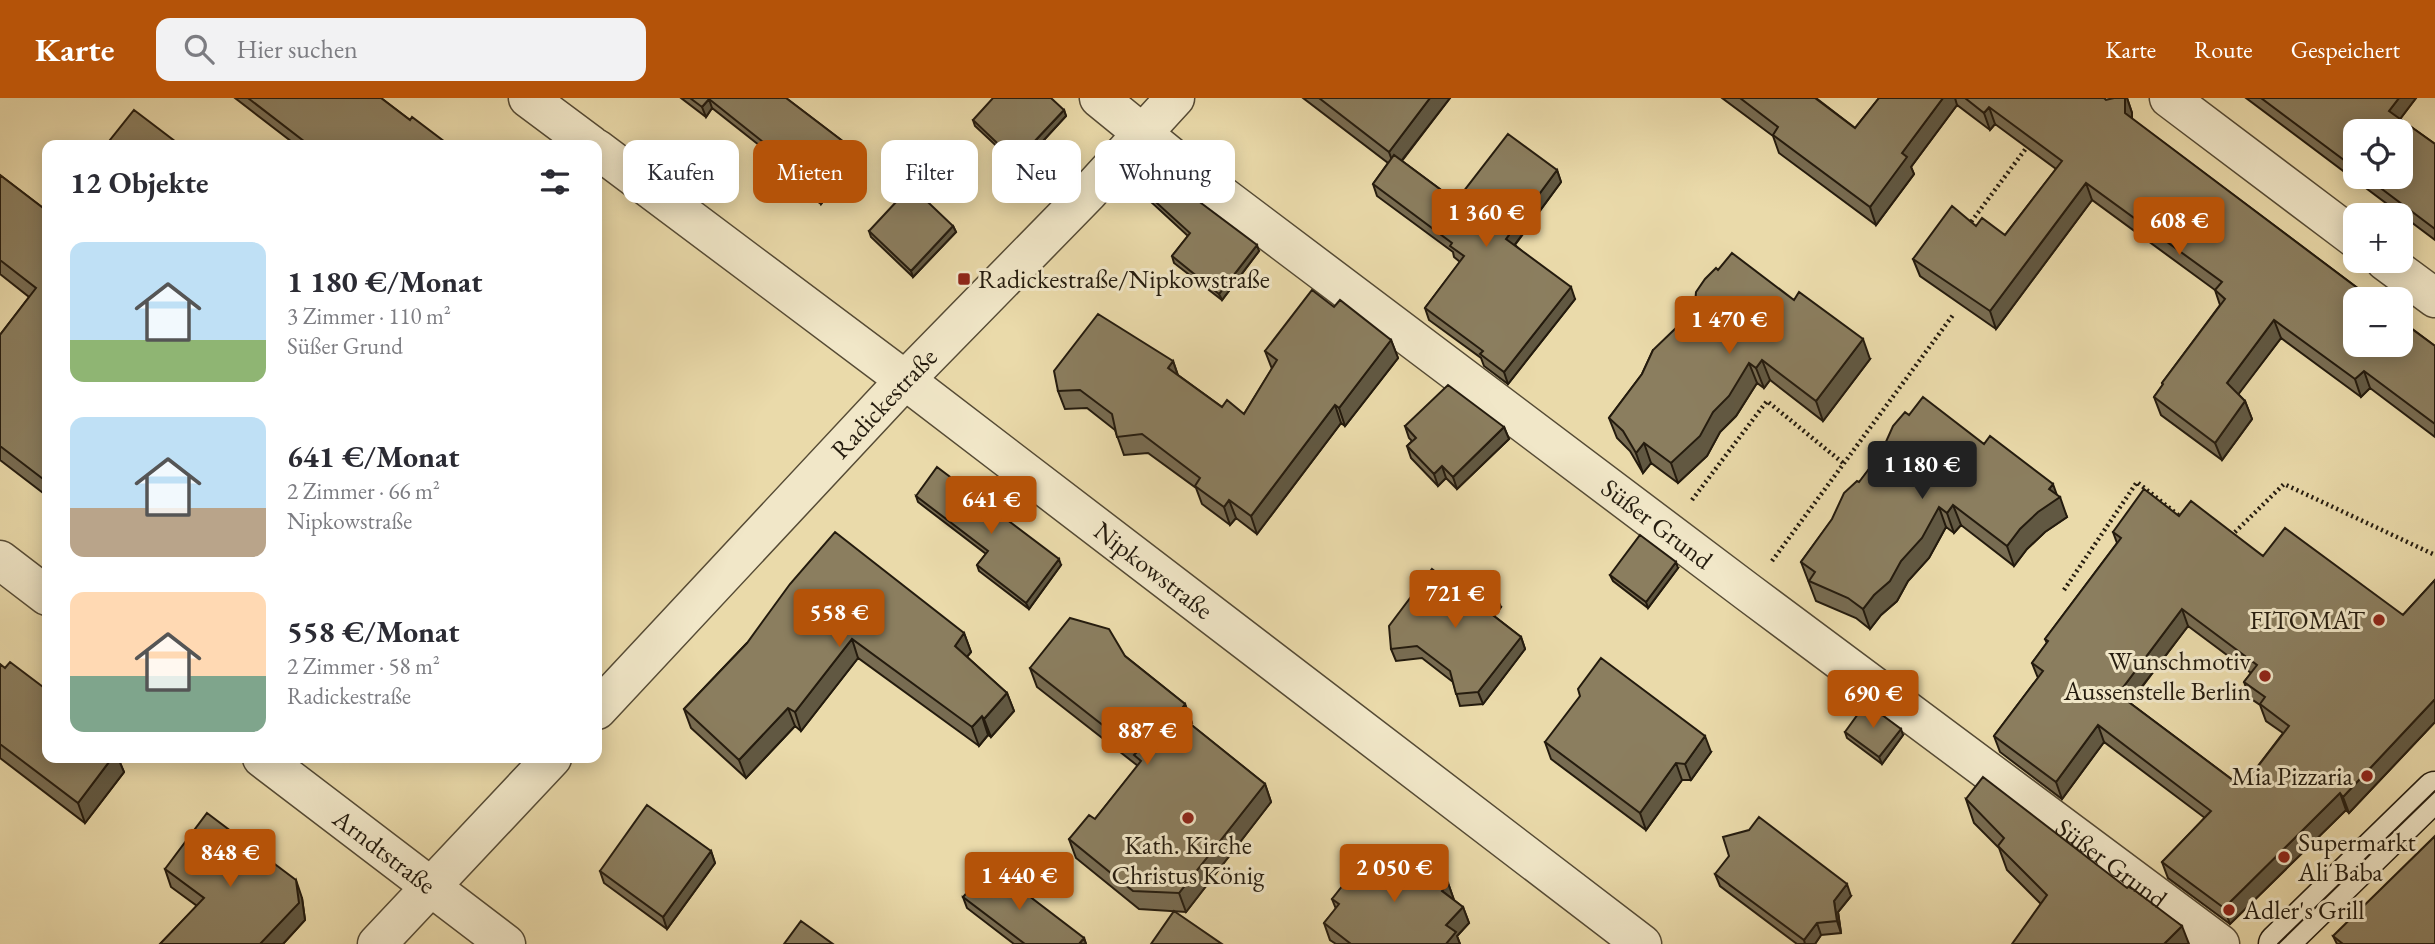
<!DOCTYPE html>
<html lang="de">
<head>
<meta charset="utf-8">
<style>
	body { margin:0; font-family:"EB Garamond",serif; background:#f2f2f3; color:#2b2b33; height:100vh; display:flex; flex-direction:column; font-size:26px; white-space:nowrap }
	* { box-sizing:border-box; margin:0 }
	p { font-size:23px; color:#7c7c81 }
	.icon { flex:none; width:38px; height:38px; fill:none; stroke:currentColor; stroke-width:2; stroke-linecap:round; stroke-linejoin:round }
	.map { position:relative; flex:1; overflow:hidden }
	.details { position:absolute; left:42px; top:42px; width:560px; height:623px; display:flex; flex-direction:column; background:#fff; border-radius:14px; box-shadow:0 4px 18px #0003 }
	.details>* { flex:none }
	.banner { position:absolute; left:623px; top:42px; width:665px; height:63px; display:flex; gap:14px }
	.tools { position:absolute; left:2343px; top:21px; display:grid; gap:14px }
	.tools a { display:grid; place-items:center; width:70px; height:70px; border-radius:14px; background:#fff; box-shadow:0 4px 18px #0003; font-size:35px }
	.price { position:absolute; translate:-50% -60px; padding:0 16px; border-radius:7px; background:#b45309; color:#fff; font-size:23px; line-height:46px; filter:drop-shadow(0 2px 4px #0008) }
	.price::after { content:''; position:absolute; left:50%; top:42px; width:21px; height:16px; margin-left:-10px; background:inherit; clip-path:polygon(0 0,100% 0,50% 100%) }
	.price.current { background:#222; color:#fff }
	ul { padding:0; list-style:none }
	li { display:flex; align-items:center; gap:21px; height:175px; padding:0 28px }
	li span { display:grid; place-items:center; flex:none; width:196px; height:140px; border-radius:14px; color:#555 }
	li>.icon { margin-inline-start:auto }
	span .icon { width:84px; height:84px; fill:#fffc; stroke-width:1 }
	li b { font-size:30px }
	h2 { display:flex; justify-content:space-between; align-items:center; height:84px; padding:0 28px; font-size:30px }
	.tag { padding:0 24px; border-radius:14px; background:#fff; box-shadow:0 4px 18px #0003; font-size:24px; line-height:63px }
	.tag.current { background:#b45309; color:#fff }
	header { display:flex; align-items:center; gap:42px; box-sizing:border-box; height:98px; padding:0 35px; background:#b45309; color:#fff }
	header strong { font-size:33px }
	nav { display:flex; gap:38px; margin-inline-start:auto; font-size:24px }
	.search { width:490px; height:63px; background:#f2f2f3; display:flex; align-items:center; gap:18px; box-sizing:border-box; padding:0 24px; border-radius:14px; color:#7c7c81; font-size:26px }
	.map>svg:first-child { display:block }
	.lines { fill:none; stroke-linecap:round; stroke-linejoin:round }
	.street-casing { stroke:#564b35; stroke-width:41 }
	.secondary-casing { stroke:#241b0e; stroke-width:41 }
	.path { stroke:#241b0e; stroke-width:4.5; stroke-dasharray:2 3.5; stroke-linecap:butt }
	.street { stroke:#f1e7c8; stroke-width:38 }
	.secondary { stroke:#f1e7c8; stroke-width:38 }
	.tram { stroke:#241b0e; stroke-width:2 }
	.wall { fill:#786c52; stroke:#241b0e; stroke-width:2; fill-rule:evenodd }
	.shaded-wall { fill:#615842; stroke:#241b0e; stroke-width:2 }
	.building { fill:#8b7e5f; stroke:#241b0e; stroke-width:2; fill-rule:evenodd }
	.poi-dot { fill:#8f2418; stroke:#f1e7c8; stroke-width:2.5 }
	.labels { text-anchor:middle; stroke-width:6; stroke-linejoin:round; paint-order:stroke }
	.poi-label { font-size:26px; fill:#241b0e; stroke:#f1e7c8; text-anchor:start }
	.street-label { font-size:26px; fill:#241b0e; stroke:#f1e7c8 }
</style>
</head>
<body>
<header>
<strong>Karte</strong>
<div class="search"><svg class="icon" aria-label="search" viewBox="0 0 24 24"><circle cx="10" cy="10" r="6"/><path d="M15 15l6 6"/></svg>Hier suchen</div>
<nav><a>Karte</a><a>Route</a><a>Gespeichert</a></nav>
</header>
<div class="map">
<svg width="2435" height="846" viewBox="0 0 2435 846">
	<rect width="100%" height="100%" fill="#eadaaa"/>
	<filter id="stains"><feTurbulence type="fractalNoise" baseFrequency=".00286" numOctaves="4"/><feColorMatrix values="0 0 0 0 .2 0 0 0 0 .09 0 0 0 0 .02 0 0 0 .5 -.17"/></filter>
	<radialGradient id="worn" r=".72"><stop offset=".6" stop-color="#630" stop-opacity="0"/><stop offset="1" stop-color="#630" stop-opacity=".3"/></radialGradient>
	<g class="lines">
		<!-- street casing -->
		<g class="street-casing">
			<g id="street">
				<path d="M528,0L591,47"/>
				<path id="s1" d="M1099,0L1180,66L1749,495L2220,846"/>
				<path d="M2169,0L2356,141"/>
				<path id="s2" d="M597,51L905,282L1642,846"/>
				<path d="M2385,163L2435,200"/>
				<path d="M0,462L47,498"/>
				<path id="s3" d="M597,612L905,282L1088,95L1175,0"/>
				<path id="s4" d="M262,660L506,846"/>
				<path d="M377,846L552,660"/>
			</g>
		</g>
		<!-- secondary casing -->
		<g class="secondary-casing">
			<path id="secondary" d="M2278,846L2435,693"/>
		</g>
		<!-- path -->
		<path class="path" d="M1968,128L2030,45
			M1692,402L1767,303L1843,365
			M2231,438L2284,386L2435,457
			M1772,463L1953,217
			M2064,492L2137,384L2182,420"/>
		<!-- street -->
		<use href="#street" class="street"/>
		<!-- secondary -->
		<use href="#secondary" class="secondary"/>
		<!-- tram -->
		<path class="tram" d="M2278,846L2435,693"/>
	</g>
	<!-- wall -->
	<path class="wall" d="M235,0H381L410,22L449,47H296Z
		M681,0H786L853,51L856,60L821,106L776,71L772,61L774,59L712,10L706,19Z
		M1303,0H1450L1402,63L1456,103L1557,72L1561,84L1515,147L1575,201L1508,286L1484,268L1481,260L1429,222L1425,210L1460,164L1454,159L1453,154L1377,98L1373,86L1388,65Z
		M1722,0H1816L1855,30L1879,0H2104L2106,2L2114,0H2127L2132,15V21L2435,248V339L2370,290L2361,299L2281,240L2238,296L2245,303L2252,321L2222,362L2161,317L2154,299L2163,287L2162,285L2220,207L2215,192L2092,102L1996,231L1920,178L1913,161L1976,128L2005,137L2056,71L1995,26L1990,32L1957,7L1911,69L1914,76L1876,127L1779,55L1773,38Z
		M2246,0H2416L2400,21L2435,46V142ZM2356,33L2401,79H2356Z
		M1064,12L1066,18L1019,69L975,28L973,22Z
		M0,77L47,113V398L0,362V237L29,199L0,176Z
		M1148,97L1259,153L1222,202L1174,165L1172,158L1188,138L1150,103Z
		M953,128L956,134L913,179L871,139L869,133Z
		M1334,209L1391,242L1398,260L1345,328L1341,325L1257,436L1236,420L1230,427L1202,406L1196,390L1148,355L1124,357L1115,332L1087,310L1065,311L1058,293L1173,263L1178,277L1222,309L1244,316L1272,271L1265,253Z
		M1653,252L1870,261L1823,323L1770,282L1764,290L1757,285L1736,318L1720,334L1707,358L1678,385L1651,365L1643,375L1630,353L1617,340L1609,320L1642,276Z
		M1909,317L1984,346L2057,397L2067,419L2045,434L2027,451L2014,468L1961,427L1954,435L1946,429L1929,460L1908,483L1897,503L1881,517L1870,531L1856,520L1816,503L1801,464Z
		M1405,328L1504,329L1509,341L1457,391L1446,380L1438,388L1411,360L1407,348L1412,343L1409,340Z
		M916,398L1061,467L1029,511L979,473L977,467L986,456L918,404Z
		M2179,418L2263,458L2403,517L2435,482V624L2349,715L2346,712L2230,826L2168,780L2162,764L2205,720L2104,644L2062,701L2000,654L1994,638L2038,580L2032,565L2047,545L2045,541L2117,445L2113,434ZM2188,528L2251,575L2244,584L2250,600L2260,607L2266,623L2283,635L2242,689L2130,605Z
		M1678,470L1648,510L1613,483L1610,477Z
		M1454,488L1501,509L1494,518L1521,539L1525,551L1483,606L1460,608L1453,584L1422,560L1396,563L1391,551Z
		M964,535L971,554L967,559L1007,595L1014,613L991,639L988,637L979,648L858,560L801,633L795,628L746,680L691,630L684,611L747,545Z
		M1125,558L1185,606L1192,625L1190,626L1265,686L1271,704L1186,814L1139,811L1076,760L1069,741L1095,721L1138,668L1037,589L1030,570Z
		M0,566L47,660H118L124,674L85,725L0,660Z
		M1845,634L1903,637L1882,666L1847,640Z
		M1545,644L1711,654L1691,682H1682L1646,732L1551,661Z
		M1966,701L2127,790L2182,828L2041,806L2007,772L1999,750L1974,725Z
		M711,753L715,765L667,831L604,785L600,773Z
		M1404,764L1448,785L1454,802L1463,809L1469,825L1457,838L1460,846H1336L1330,842L1324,825L1336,811L1332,801L1368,768Z
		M165,771L302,800L305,822L283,846H160L197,808L171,789Z
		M1715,776L1851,798L1838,814L1841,835L1821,837L1815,846H1797L1720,788Z
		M963,799L1084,840L1086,846H1014L967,810Z
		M2333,838L2435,846H2337Z"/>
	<!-- shaded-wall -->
	<path class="shaded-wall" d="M1430,0H1450L1395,71L1389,54Z
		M1943,0H1955L1957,7L1911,69L1914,76L1876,127L1870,109L1902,55Z
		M2125,0H2127L2132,15L2131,33L2125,15Z
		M2399,0H2416L2394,29L2389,13Z
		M709,1L712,10L706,19L702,9Z
		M1989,9L1995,26L1990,32L1984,15Z
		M1064,12L1066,18L1019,69L1016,63Z
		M853,51L856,60L821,106L818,96Z
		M1557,72L1561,84L1510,153L1506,141Z
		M2086,85L2092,102L1996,231L1990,213Z
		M953,128L956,134L913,179L911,173Z
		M1257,147L1259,153L1222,202L1219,196Z
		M1571,189L1575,201L1508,286L1504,274Z
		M2274,222L2281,240L2234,302L2227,285Z
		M1863,241L1870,261L1823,323L1816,303Z
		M1391,242L1398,260L1345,328L1339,310Z
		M1762,262L1770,282L1764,290L1756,270Z
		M1173,263L1179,281L1168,270Z
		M1749,265L1757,285L1736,318L1720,334L1707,358L1678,385L1671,365L1713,314Z
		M2364,273L2370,290L2361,299L2355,281Z
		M2245,303L2252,321L2222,362L2215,345Z
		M1335,307L1341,325L1257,436L1251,418Z
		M1504,329L1509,341L1457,391L1453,379Z
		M1644,345L1651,365L1643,375L1636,355Z
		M1442,368L1446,380L1438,388L1434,376Z
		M2053,386L2058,400L2060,399L2067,419L2045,434L2027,451L2014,468L2007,448Z
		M1229,402L1236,420L1230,427L1224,409Z
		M1953,407L1961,427L1954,435L1947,415Z
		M1939,409L1946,429L1929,460L1908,483L1897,503L1881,517L1870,531L1863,511L1901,463Z
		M1059,461L1061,467L1029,511L1026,505Z
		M1676,464L1678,470L1648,510L1646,504Z
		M1496,498L1501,509L1490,523L1485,511Z
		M2182,511L2188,528L2124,612L2118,596Z
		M964,535L971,554L961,566L955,548Z
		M1521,539L1525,551L1483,606L1478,594Z
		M852,541L858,560L801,633L795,614Z
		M1007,595L1014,613L991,639L984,621Z
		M2435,601V624L2349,715L2343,699Z
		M1185,606L1192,625L1184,634L1178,616Z
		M788,610L795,628L746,680L739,662Z
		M982,618L988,637L979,648L972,629Z
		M2098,627L2104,644L2062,701L2056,684Z
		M1901,631L1903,637L1882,666L1879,659Z
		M1705,638L1711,654L1691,682L1685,666Z
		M112,660H118L124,674L85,725L78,705Z
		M1676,665L1682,682L1646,732L1640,715Z
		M1265,686L1271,704L1186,814L1179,795Z
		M2340,695L2346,712L2230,826L2224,810Z
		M711,753L715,765L667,831L663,819Z
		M296,782L302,800L305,822L283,846H260Z
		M1448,785L1454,802L1442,793Z
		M1847,786L1851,798L1838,814L1841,835L1837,823L1834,803Z
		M1463,809L1469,825L1457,838L1460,846H1446V827Z
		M1817,825L1821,837L1815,846H1805L1804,842Z
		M2182,828L2189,846H2164Z
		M1084,840L1086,846H1079Z"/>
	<!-- building -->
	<path class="building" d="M248,0H381L410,22L412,19L449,47H309Z
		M690,0H786L853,51L818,96L772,61L777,55L709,1L702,9Z
		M993,0H1051L1064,12L1016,63L973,22Z
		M1319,0H1430L1389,54Z
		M1740,0H1815L1855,30L1879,0H1943L1902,55L1907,59L1870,109L1773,37L1778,29Z
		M1965,0H2104L2106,2L2114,0H2125V15L2372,201H2356V247H2401V223L2435,248V326L2364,273L2355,281L2274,222L2227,285L2245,303L2215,345L2154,299L2163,286L2162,285L2225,201L2215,192L2222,184L2086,85L1990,213L1913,161L1952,108L1976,128L1982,120L2005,137L2062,63L1989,9L1984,15Z
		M2261,0H2399L2389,13L2435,46V131L2366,79H2401V33H2356V71Z
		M134,12L180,47H106Z
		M1508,36L1557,72L1506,141L1571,189L1504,274L1480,256L1483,253L1425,210L1464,158L1450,148L1452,145L1373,86L1394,57L1456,103Z
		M0,77L47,113V384L0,348V237L36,190L0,162Z
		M1165,78L1257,147L1219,196L1172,158L1190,135L1148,97Z
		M911,88L953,128L911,173L869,133Z
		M1732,155L1794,202L1799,194L1863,241L1816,303L1762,262L1756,270L1749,265L1729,298L1713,314L1700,338L1671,365L1644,345L1636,355L1623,333L1609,320L1642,276L1653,252L1678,228L1695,205L1696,194L1705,181L1716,170L1718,172Z
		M1312,192L1334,209L1340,202L1391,242L1339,310L1335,307L1251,418L1229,402L1224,409L1195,388L1200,380L1142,336L1117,339L1112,316L1080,292L1058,293L1054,273L1098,216L1173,263L1168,270L1222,309L1227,302L1244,316L1277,262L1265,253Z
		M1448,287L1504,329L1453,379L1442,368L1434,376L1407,348L1416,340L1405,328Z
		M1923,299L1984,346L1990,338L2053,386L2049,391L2060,399L2038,414L2020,431L2007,448L1953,407L1947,415L1939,409L1922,440L1901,463L1890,483L1874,497L1863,511L1848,500L1809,483L1815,474L1801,464L1832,421L1844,395L1857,383L1859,384L1881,355L1893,328L1905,314L1909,317Z
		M937,369L1059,461L1026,505L977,467L988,453L916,398Z
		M2144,391L2179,418L2191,403L2263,458L2285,430L2403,517L2435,482V601L2343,699L2340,695L2224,810L2162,764L2211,713L2098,627L2056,684L1994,638L2043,573L2032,565L2048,543L2045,541L2121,440L2113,434ZM2182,511L2257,567L2244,584L2265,599L2260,606L2289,628L2242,689L2118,596Z
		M835,434L964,535L955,548L1007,595L984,621L982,618L972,629L852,541L795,614L788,610L739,662L684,611L747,545L790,486Z
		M1640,437L1676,464L1646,504L1610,477Z
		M1432,471L1454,488L1465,474L1496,498L1485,511L1521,539L1478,594L1456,596L1450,573L1417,548L1391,551L1389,528Z
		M1070,520L1109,531L1125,558L1185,606L1178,616L1265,686L1179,795L1133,793L1069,741L1089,717L1095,721L1141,663L1134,657L1137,654L1030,570Z
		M1601,560L1705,638L1685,666L1676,665L1640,715L1545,644L1580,598L1578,591Z
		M10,564L47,592V596L44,600L47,603V660H112L78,705L0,646V566L5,570Z
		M1866,605L1901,631L1879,659L1845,634Z
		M1983,679L2127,790L2129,788L2182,828L2164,846H2012L2047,797L1998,748L2004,740L1966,701Z
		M647,707L711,753L663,819L600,773Z
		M207,715L296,782L299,805L260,846H160L204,800L165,771Z
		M1759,719L1847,786L1834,803L1837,823L1817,825L1804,842L1715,776L1729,758L1723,739L1749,732Z
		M2435,738V846H2343L2333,838Z
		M1384,749L1404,764L1410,756L1448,785L1442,793L1463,809L1446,827L1456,834L1446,846H1351L1324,825L1339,806L1332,801L1362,763L1368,768Z
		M990,768L1084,840L1079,846H1025L963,799Z
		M1174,813L1222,846H1151Z
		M801,823L833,846H784Z"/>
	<!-- markers -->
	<g class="poi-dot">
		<rect x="957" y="174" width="14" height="14" rx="3.5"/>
		<circle cx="2379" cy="522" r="7"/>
		<circle cx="2265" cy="578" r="7"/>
		<circle cx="2367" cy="678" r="7"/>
		<circle cx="1188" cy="720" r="7"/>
		<circle cx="2284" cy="759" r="7"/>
		<circle cx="2229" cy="812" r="7"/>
	</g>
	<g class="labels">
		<!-- poi labels -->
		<g class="poi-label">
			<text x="978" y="190">Radickestraße/Nipkowstraße</text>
			<text x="2365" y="531" text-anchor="end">FITOMAT</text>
			<text x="2251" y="572" text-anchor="end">Wunschmotiv<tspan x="2251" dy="30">Aussenstelle Berlin</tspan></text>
			<text x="2353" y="687" text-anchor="end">Mia Pizzaria</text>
			<text x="2298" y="753">Supermarkt<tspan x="2298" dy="30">Ali Baba</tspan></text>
			<text x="1188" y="756" text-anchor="middle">Kath. Kirche<tspan x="1188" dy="30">Christus König</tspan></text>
			<text x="2243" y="821">Adler's Grill</text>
		</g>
		<!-- street labels -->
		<g class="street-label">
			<text dy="9" stroke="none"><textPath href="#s3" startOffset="420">Radickestraße</textPath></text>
			<text dy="9" stroke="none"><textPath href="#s1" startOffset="702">Süßer Grund</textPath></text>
			<text dy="9" stroke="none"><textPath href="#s2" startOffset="698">Nipkowstraße</textPath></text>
			<text dy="9" stroke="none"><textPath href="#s4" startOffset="154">Arndtstraße</textPath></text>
			<text dy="9" stroke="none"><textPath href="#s1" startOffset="1269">Süßer Grund</textPath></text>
		</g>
	</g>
	<rect width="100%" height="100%" filter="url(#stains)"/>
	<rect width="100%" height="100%" fill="url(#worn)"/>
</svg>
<div class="tools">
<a><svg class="icon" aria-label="locate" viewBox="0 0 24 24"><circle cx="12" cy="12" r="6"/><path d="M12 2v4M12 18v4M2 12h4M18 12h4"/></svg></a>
<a>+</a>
<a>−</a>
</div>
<b class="price" style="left:1486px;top:151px">1 360 €</b>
<b class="price" style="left:2179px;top:159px">608 €</b>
<b class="price" style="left:1729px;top:258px">1 470 €</b>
<b class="price current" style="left:1922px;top:403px">1 180 €</b>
<b class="price" style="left:991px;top:438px">641 €</b>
<b class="price" style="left:1455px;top:532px">721 €</b>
<b class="price" style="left:839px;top:551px">558 €</b>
<b class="price" style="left:1873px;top:632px">690 €</b>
<b class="price" style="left:1147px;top:669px">887 €</b>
<b class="price" style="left:230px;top:791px">848 €</b>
<b class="price" style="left:1394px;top:806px">2 050 €</b>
<b class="price" style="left:1019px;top:814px">1 440 €</b>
<div class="banner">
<a class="tag">Kaufen</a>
<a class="tag current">Mieten</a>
<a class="tag">Filter</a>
<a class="tag">Neu</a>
<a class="tag">Wohnung</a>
</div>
<section class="details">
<h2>12 Objekte<svg class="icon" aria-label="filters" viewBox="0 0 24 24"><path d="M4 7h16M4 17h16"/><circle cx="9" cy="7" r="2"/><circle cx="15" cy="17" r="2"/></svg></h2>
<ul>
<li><span style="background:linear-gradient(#bfe0f5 70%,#8fb573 0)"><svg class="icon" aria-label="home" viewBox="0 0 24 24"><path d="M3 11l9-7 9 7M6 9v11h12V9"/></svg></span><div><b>1 180 €/Monat</b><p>3 Zimmer · 110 m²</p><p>Süßer Grund</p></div></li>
<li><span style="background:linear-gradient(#bfe0f5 65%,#b9a48a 0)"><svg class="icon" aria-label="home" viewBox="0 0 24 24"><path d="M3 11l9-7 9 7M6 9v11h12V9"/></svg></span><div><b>641 €/Monat</b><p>2 Zimmer · 66 m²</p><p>Nipkowstraße</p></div></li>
<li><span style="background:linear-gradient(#ffd9b3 60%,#7fa58c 0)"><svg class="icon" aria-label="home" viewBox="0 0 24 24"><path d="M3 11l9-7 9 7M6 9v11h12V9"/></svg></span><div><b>558 €/Monat</b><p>2 Zimmer · 58 m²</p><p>Radickestraße</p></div></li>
</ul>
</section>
</div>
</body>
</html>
